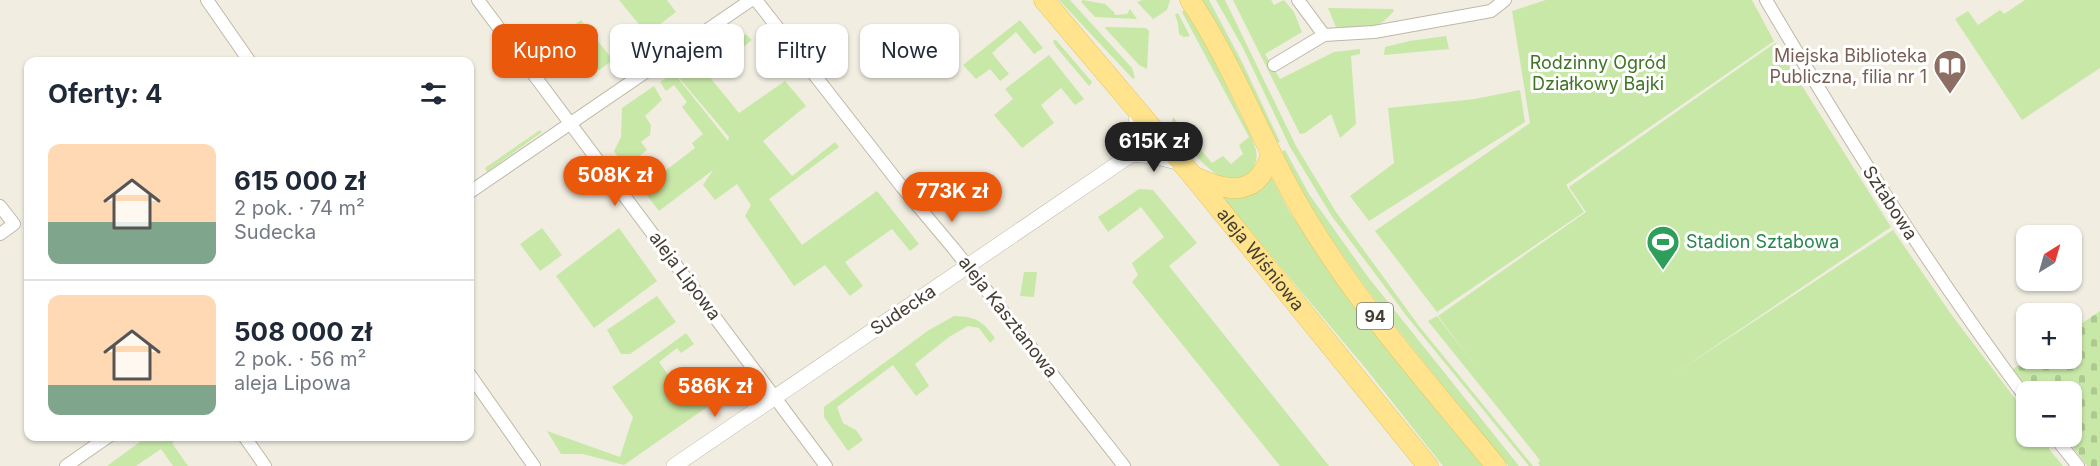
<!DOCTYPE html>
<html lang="pl">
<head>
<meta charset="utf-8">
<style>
	body { margin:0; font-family:Inter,sans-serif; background:#f6f6f7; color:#1f2937; height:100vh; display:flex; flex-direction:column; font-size:22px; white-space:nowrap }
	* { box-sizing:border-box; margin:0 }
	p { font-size:20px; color:#747a83 }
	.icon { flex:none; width:33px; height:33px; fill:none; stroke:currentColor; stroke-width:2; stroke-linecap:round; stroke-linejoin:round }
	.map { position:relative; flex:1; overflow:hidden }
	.drawer { position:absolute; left:24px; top:57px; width:450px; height:384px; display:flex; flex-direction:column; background:#fff; border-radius:12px; box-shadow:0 2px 4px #0004 }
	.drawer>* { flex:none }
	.top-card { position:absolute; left:492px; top:24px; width:570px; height:54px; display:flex; gap:12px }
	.needle { width:39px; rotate:37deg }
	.fabs { position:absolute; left:2016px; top:225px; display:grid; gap:12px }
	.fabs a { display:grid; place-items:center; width:66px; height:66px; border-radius:12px; background:#fff; box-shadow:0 2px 4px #0004; font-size:30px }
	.price { position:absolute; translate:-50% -51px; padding:0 14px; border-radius:21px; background:#ea580c; color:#fff; font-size:20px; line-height:39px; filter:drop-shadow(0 2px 3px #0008) }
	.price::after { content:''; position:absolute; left:50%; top:36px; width:18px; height:14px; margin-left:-9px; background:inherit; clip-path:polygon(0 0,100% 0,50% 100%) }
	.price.active { background:#222; color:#fff }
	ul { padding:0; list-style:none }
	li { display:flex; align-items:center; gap:18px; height:150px; padding:0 24px }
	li+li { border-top:2px solid #e0e1e3 }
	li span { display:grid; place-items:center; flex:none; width:168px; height:120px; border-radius:12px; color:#555 }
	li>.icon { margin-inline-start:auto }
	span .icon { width:72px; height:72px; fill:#fffc; stroke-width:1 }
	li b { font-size:26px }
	h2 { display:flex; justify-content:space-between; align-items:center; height:72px; padding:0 24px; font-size:26px }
	.chip { padding:0 21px; border-radius:12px; background:#fff; box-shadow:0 2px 4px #0004; font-size:21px; line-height:54px }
	.chip.active { background:#ea580c; color:#fff }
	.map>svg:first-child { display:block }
	.green { fill:#c8e8a8 }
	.cemetery { fill:url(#cemetery-stones) }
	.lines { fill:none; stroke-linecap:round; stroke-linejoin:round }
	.minor-casing { stroke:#c0b8a7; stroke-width:14 }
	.tertiary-casing { stroke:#c0b8a7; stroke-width:16 }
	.primary-casing { stroke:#e7c35a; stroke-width:21 }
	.minor { stroke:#fff; stroke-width:12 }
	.tertiary { stroke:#fff; stroke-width:15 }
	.primary { stroke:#ffe48d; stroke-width:20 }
	.labels { text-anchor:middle; stroke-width:6; stroke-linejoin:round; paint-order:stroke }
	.shield { fill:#fff; stroke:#7b7770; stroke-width:1.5 }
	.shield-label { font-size:16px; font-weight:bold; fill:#433d32 }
	.education-label { font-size:18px; fill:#785e54; stroke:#fff; text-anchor:end }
	.park-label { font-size:18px; fill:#3f7524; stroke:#fff }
	.street-label { font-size:18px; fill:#433d32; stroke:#fff }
	.leisure-label { font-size:18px; fill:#27864d; stroke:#fff; text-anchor:start }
</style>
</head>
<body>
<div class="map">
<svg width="2100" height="466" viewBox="0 0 2100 466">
	<defs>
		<pattern id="cemetery-stones" width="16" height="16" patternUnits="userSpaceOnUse" patternTransform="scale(1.5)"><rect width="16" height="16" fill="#c8e8a8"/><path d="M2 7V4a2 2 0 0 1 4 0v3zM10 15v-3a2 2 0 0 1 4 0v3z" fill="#adc891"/></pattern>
	</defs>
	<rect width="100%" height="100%" fill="#f1ede1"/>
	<!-- green -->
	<path class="green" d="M619,0H667L676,12L647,34Z
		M1059,0H1070L1132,68L1135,77L1133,79Z
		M1083,0L1105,4L1114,12L1115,15L1127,14L1130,9L1137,19L1095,17L1081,2Z
		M1143,0H1170L1167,10L1153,19L1137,2Z
		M1202,0H1209L1243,64L1280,142L1277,143L1227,43Z
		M1216,0H1225L1296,146L1336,212L1419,326L1533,466H1529L1409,319L1331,215L1290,147L1243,48Z
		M1233,0H1271L1274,5L1284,0L1294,12L1302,32L1265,54L1280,79L1334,52L1360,49V54L1351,56L1356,124L1340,138L1331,114L1305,133L1300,134Z
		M1546,0H1752L1774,41L1566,185L1584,212L1437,312L1375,231L1530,123L1512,11Z
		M2025,0H2100V68L2022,120L1955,19L1968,11L1978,25L2000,10L2004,14Z
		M1328,8L1393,9L1394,11C1390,15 1385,21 1379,24C1369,31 1348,28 1336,27Z
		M1184,10C1207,41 1223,78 1239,112C1245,124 1253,137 1256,150C1258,159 1255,169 1248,175C1220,197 1186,142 1171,124L1173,117L1212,163L1223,156L1231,164L1243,154L1239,145L1249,137L1183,14L1182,11Z
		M1178,13L1190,36L1184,37L1179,34L1178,23L1175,15Z
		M581,20L613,60L599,70L559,64L545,46Z
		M1020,20L1043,48L1034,54L1016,32L992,53L1009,74L1000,81L990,69L976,79L963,65Z
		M1106,27L1146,28L1149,31L1147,69L1139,65L1105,28Z
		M746,34L752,40L708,75L739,113L785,81L806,106L763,141L792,176L835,142L839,147L769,199L802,245L877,191L919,244L910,251L892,229L845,262L863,286L850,296L825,265L794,286L745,216L751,205L737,184L715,200L703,185L713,170L659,211L630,173L651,156L665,171L695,148L692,143L703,134L682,107L687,102L674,85L666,91L660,82L674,73L728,141L729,137L680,79Z
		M1446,36L1449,49L1384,55L1385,47L1409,41Z
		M1054,40H1056L1092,82L1089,86L1057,48L1053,42Z
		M1775,43L1891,227L1674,374L1893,230L1951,314L2026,413V436L2046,437L2051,443L2049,449L2063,466H1540L1538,463L1540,461L1535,454L1428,321L1437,316L1475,365L1438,316L1586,212L1569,187Z
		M1049,55L1084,99L1075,105L1061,88L1041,105L1054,123L1022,148L994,115L1013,99L1005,89Z
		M654,86L662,100L645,116L651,125L650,135L641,142L647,150L625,167L614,151L621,137L622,108Z
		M1520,90L1525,122L1369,221L1350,196L1394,163L1388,108L1475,99Z
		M540,130L542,132L487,172L485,168Z
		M1285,150L1309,194L1368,277L1519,466H1508C1428,365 1339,268 1281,152Z
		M1270,175L1289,211L1343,291L1483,466H1443L1367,370L1223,198C1248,198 1254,193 1270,175Z
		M1139,189L1153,190L1197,243L1169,266L1329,466H1280L1132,282L1138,275L1132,263L1164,237L1141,207L1108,232L1098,217Z
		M542,228L562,255L540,271L520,244Z
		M619,228L657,281L594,328L556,276Z
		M1024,272H1037L1034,297L1020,296Z
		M657,296L676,322L630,354H621L607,330Z
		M954,316C977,317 981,320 995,338L990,343L979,328L968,326L949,337L915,364L929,386L916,396L893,365L837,407L843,423L856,430L863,440L848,451L824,417V407L929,330Z
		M686,333L694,344L681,353L677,348L659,362L686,400L717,380L727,393L624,465L583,454H561L547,431L620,457L633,417L612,387Z
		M148,436L180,437L172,443L188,466H173L161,449L136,466H107Z"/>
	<!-- cemetery -->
	<path class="cemetery" d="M2100,311V466H2087L2065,437L2072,436V392L2030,391L2013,369L2028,359L2072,358V330Z"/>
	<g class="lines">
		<!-- minor casing -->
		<g class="minor-casing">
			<path id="minor" d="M207,0L250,62
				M478,0L826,466
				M756,0L902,187L954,249L1124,466
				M1766,0C1847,137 1931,271 2026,398
				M1324,35L1374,32L1491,11L1505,0
				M1274,65L1324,35L1298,0
				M470,192L751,0
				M0,206L14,224L0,234
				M470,375L534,466
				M244,436L265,466
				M2054,436L2078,466
				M66,466L109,436"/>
		</g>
		<!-- tertiary casing -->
		<g class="tertiary-casing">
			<path id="tertiary" d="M1132,154L1136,136L1137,110
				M674,466L1132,154L1153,156L1181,163"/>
		</g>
		<!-- primary casing -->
		<g class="primary-casing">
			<g id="primary">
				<path id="s1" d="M1044,0L1192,175L1428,466"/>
				<path d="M1190,0C1237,70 1265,152 1310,224C1363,311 1432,388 1496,466"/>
				<path d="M1195,177C1229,193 1258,197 1271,154"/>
			</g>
		</g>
		<!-- minor -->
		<use href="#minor" class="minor"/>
		<!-- tertiary -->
		<use href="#tertiary" class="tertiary"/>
		<!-- primary -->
		<use href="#primary" class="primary"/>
	</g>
	<!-- icons -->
	<defs>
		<g id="library-pin" transform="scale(1.725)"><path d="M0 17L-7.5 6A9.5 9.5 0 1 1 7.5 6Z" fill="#8d6e63" stroke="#fff"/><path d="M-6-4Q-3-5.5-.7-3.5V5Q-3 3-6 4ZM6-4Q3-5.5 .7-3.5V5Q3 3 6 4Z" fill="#fff"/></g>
		<g id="stadium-pin" transform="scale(1.725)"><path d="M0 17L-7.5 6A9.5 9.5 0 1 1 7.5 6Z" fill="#2e9e5b" stroke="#fff"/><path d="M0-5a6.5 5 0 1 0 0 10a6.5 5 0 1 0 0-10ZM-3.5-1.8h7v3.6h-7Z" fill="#fff"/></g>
	</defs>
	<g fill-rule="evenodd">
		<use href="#library-pin" x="1950" y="66"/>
		<use href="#stadium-pin" x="1663" y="242"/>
	</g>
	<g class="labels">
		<!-- shield labels -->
		<rect class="shield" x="1357" y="303" width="36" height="26" rx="4.5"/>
		<g class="shield-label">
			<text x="1375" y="322">94</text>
		</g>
		<!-- education labels -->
		<g class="education-label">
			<text x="1927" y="62">Miejska Biblioteka<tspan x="1927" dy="21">Publiczna, filia nr 1</tspan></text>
		</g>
		<!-- park labels -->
		<g class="park-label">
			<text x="1598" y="69">Rodzinny Ogród<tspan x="1598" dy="21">Działkowy Bajki</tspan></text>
		</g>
		<!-- street labels -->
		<g class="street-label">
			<text transform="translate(1890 203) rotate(57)" y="6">Sztabowa</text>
			<text dy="6" stroke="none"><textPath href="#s1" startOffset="338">aleja Wiśniowa</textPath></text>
			<text transform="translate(685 276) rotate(53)" y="6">aleja Lipowa</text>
			<text transform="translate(903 310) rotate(-34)" y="6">Sudecka</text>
			<text transform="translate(1008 317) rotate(52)" y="6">aleja Kasztanowa</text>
		</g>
		<!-- leisure labels -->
		<g class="leisure-label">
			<text x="1686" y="248">Stadion Sztabowa</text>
		</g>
	</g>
</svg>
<div class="fabs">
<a><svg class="needle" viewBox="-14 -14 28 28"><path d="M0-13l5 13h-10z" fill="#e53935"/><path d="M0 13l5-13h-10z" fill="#747a83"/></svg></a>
<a>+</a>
<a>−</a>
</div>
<b class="price active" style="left:1154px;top:173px">615K zł</b>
<b class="price" style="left:615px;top:207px">508K zł</b>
<b class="price" style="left:952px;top:223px">773K zł</b>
<b class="price" style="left:715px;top:418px">586K zł</b>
<div class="top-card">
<a class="chip active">Kupno</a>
<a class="chip">Wynajem</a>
<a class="chip">Filtry</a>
<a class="chip">Nowe</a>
</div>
<section class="drawer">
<h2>Oferty: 4<svg class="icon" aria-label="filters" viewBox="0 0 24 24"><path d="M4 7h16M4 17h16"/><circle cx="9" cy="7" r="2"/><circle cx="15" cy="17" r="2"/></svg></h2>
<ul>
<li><span style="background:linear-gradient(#ffd9b3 65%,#7fa58c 0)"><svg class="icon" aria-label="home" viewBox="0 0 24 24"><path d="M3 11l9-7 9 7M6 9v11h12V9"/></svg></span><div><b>615 000 zł</b><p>2 pok. · 74 m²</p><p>Sudecka</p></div></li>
<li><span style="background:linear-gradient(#ffd9b3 75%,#7fa58c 0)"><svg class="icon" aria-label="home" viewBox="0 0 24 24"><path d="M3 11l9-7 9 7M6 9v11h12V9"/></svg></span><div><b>508 000 zł</b><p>2 pok. · 56 m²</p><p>aleja Lipowa</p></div></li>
</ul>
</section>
</div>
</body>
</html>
